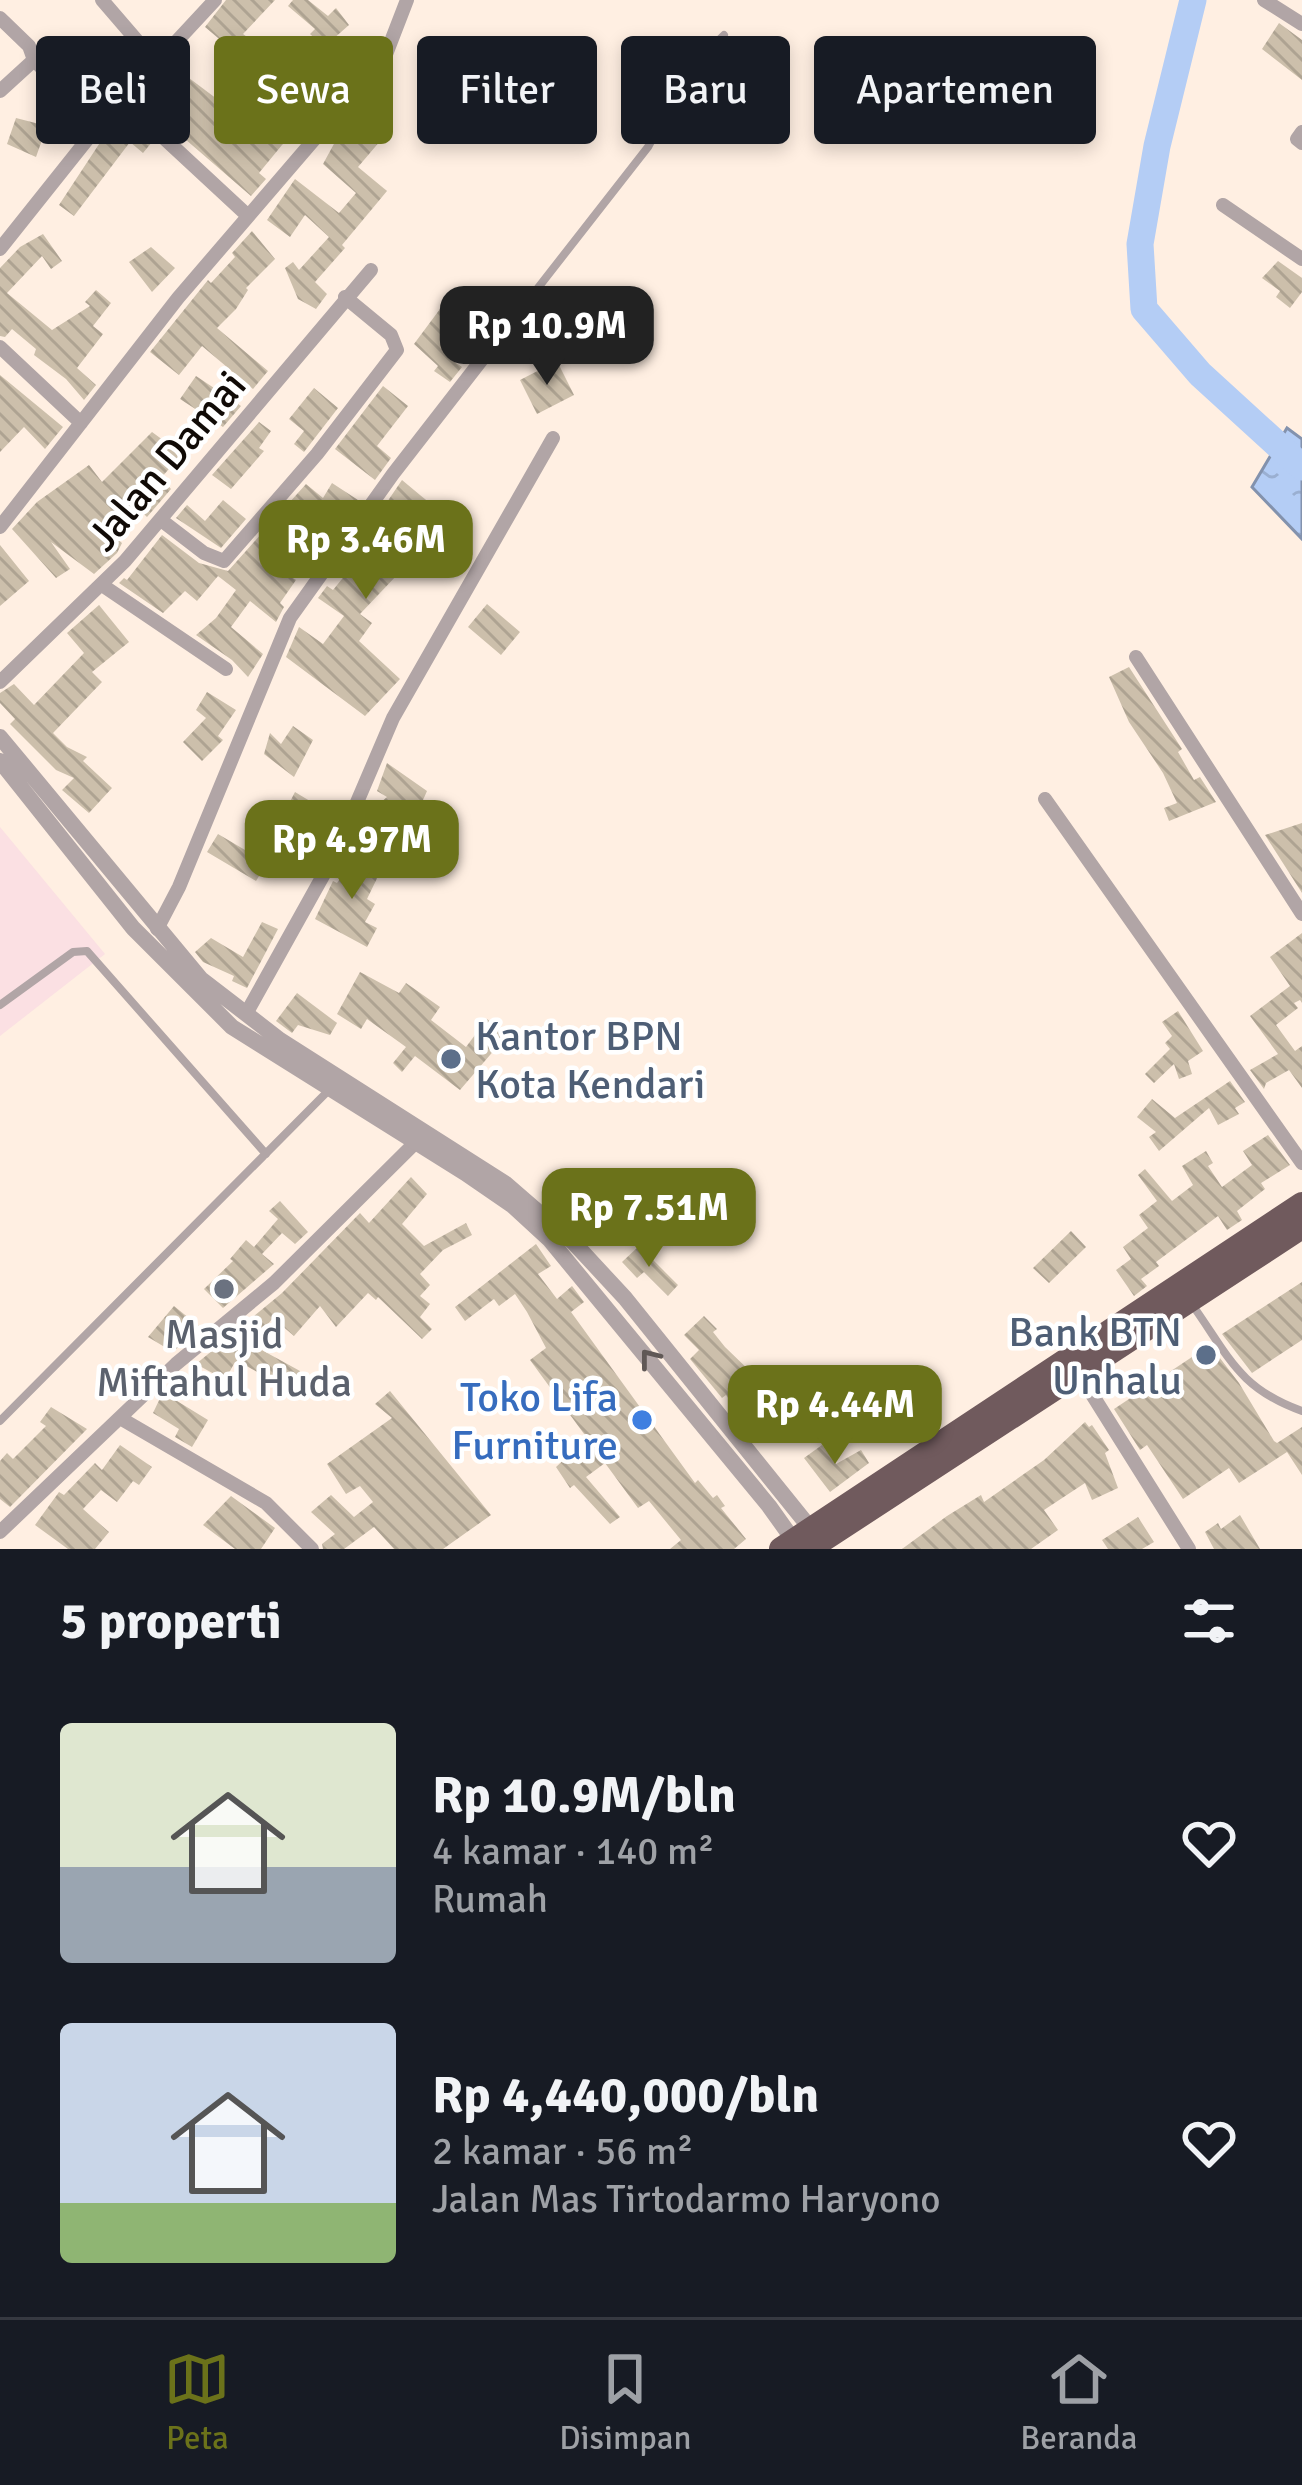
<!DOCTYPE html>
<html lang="id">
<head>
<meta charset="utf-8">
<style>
	body { margin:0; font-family:Signika,sans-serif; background:#20242c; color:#f1f3f6; height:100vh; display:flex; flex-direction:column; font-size:45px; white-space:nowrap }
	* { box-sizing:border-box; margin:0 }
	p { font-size:39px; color:#9ea1a6 }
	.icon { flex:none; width:66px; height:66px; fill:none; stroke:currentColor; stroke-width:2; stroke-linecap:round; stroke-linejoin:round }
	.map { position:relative; height:1549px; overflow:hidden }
	.drawer { display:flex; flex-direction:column; background:#171b24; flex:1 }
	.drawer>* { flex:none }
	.guide { position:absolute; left:36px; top:36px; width:1230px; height:108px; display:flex; gap:24px }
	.price { position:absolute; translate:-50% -102px; padding:0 27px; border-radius:24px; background:#6b721a; color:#fff; font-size:39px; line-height:78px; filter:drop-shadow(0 3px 6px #0008) }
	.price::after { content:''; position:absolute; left:50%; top:72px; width:36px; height:27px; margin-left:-18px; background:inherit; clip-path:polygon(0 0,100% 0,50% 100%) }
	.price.active { background:#222; color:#fff }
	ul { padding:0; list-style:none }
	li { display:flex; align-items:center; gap:36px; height:300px; padding:0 60px }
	li span { display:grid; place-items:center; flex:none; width:336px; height:240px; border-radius:12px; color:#555 }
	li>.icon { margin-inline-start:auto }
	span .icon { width:144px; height:144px; fill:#fffc; stroke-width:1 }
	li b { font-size:51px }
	h2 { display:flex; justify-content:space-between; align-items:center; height:144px; padding:0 60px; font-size:51px }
	.pill { padding:0 42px; border-radius:12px; background:#171b24; box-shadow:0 6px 18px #0003; font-size:42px; line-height:108px }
	.pill.active { background:#6b721a; color:#fff }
	.menu { display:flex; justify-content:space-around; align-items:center; height:168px; border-top:3px solid #363941; background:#171b24; font-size:33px; color:#9ea1a6 }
	.menu a { display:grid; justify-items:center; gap:6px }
	.menu .active { color:#6b721a }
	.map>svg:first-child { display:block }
	.education { fill:#fbe0e3 }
	.water { fill:url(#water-ripples); stroke:#8392ad; stroke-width:3 }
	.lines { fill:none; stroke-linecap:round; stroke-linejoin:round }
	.river { stroke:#b4cdf5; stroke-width:27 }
	.building { fill:url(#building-back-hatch) }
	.service { stroke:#b1a5a6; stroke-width:8 }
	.minor { stroke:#b1a5a6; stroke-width:14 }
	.tertiary { stroke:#b1a5a6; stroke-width:16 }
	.trunk { stroke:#705a5d; stroke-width:24 }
	.oneway { stroke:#605856 }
	.service-dot { fill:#5c6f8a; stroke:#fff; stroke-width:4.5 }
	.worship-dot { fill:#6b7280; stroke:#fff; stroke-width:4.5 }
	.shop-dot { fill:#3f7fe0; stroke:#fff; stroke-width:4.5 }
	.labels { text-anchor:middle; stroke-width:9; stroke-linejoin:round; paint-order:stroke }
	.street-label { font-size:42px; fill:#100a06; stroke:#fff }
	.service-label { font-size:42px; fill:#4e5e75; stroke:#fff; text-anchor:start }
	.worship-label { font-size:42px; fill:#5b616d; stroke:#fff }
	.shop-label { font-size:42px; fill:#366cbe; stroke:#fff; text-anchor:end }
</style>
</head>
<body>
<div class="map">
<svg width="1302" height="1549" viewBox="0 0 1302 1549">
	<defs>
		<pattern id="water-ripples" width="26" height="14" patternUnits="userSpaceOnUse" patternTransform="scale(3)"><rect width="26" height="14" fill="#b4cdf5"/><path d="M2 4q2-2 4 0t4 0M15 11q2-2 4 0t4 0" fill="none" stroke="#9aafd1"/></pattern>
		<pattern id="building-back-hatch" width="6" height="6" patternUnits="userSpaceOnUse" patternTransform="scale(3)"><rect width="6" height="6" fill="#ccbfab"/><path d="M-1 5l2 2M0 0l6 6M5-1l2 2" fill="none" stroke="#aea392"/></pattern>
	</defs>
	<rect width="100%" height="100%" fill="#ffefe2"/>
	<!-- education -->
	<path class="education" d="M0,827L105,954L0,1036Z"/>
	<!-- water -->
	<path class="water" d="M1287,428L1302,439V539L1252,487Z"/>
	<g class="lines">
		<!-- river -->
		<path class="river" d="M1193,0L1157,146L1140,244L1144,309L1200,374L1302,467"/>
	</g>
	<!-- building -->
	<path class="building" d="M226,0H275L243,34L277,58L267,71L298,98L306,101L319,83L337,96L325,110L320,107L282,145L259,173L266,179L251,196L141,101L173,66L237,114L256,94L224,71L237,54L205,27Z
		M293,0H308L328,16L336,8L349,25L324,47L310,34L315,29L288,6Z
		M1279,23L1302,40V80L1262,49Z
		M118,40L135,55L120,74L126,79L98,109L76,87Z
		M350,115L381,140L358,167L387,191L342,245L345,248L315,282L327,294L316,309L298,299L285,268L293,262L299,270L329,237L305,215L290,237L267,220L295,179L339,213L356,193L323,164L335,142L330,138Z
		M16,118L47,126L36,157L7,144Z
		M127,119L152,142L143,153L130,142L74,216L59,205L105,135L112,138Z
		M252,231L275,259L246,288L248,290L236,309L217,328L268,371L253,389L202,346L179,375L150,352L208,280L211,283L235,257L232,253Z
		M43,234L62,261L51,269L42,256L7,293L52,330L90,306L85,302L96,290L111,303L93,326L103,334L77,368L96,385L84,400L66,379L34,355L36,349L12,329L5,337L0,336V268L20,247Z
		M151,247L175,268L152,292L129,262Z
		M1278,261L1302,278V292L1290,308L1276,297L1280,291L1262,278Z
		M440,309L464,329L446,349L450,353L446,356L462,367L450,382L434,371L438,366L414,344Z
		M557,361L574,395L537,414L520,380Z
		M0,375L63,427L45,449L24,427L0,452Z
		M196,376L241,406L223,427L180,399Z
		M383,386L408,406L377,446L391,458L375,480L335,449Z
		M314,388L338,408L304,452L294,444L304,431L289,419Z
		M259,422L271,431L259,448L264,451L231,489L212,475Z
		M152,432L182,454L161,478L171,489L147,517L137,507L106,530L122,543L117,553L94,574L51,542L70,569L56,578L12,529L37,502L89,465L102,482Z
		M402,480L444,515L431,530L436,534L360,614L372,623L359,641L400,679L365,716L286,657L299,627L323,644L344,616L318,598L327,586L333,590L355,563L349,558Z
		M332,483L358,500L346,520L325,544L322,541L293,578L296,580L280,603L284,607L276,622L250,601L231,627L263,654L248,677L232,660L196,635L216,618L236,590L218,576L197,601L185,591L163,613L119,583L124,578L127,580L162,535L199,563L228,571L306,484L323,498Z
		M223,500L246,519L221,548L176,518L187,505L205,521Z
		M0,545L29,581L0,606Z
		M487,604L520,632L501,655L468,627Z
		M99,605L129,642L92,672L102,682L53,733L67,747L87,757L83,761L112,788L89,813L62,790L74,778L56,770L10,724L15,719L0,703V693L14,684L34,705L84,653L67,633Z
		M1129,667L1182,749L1178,752L1194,780L1200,777L1216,802L1169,821L1164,808L1177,803L1163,773L1129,722L1109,677Z
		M207,692L236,710L218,736L223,740L202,761L183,742L206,718L196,710Z
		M293,726L313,740L294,777L264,754L270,733L281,744Z
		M387,763L427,791L408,834L394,846L366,815L387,797L377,791Z
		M295,792L338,818L312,870L265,850Z
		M1302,823V893L1265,835Z
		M218,834L267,863L256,881L207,852Z
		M356,856L383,866L367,899L375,904L365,922L377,928L367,947L315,919L333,881L337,883Z
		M262,922L278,929L247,988L232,981L234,976L203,962L195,952L211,938L243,957Z
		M1302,933V1003L1300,1000L1294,1003L1298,1008L1276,1025L1295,1051L1302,1046V1088L1289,1070L1266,1083L1264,1089L1250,1070L1278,1054L1250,1016L1290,986L1270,957Z
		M360,972L399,993L406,983L440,1007L431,1020L466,1047L487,1019L508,1034L460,1090L415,1056L402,1072L393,1063L406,1047L367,1019L361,1029L337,1014Z
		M297,993L337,1023L330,1035L298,1025L292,1033L276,1021Z
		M1178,1011L1203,1051L1188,1061L1192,1074L1179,1079L1174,1064L1154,1083L1145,1074L1170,1049L1165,1043L1172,1036L1162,1022Z
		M1230,1081L1245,1102L1235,1108L1239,1114L1218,1125L1209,1108L1159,1151L1149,1137L1156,1132L1137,1117L1152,1099L1175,1118Z
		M1268,1135L1290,1165L1261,1183L1265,1189L1237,1211L1242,1220L1227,1230L1218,1216L1156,1262L1159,1266L1141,1279L1147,1286L1134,1296L1116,1270L1131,1259L1123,1247L1148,1228L1139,1215L1157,1201L1138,1175L1145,1169L1172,1201L1193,1185L1182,1166L1206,1151L1213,1163L1208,1166L1222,1187L1252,1165L1243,1151Z
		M411,1177L427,1194L402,1224L424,1246L466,1223L472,1235L443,1250L420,1274L430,1285L420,1296L430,1304L420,1317L432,1329L422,1339L378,1297L376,1300L368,1293L336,1327L320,1306L294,1336L273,1318L251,1344L300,1371L290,1390L239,1362H235L225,1380L196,1364L282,1293L360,1213L369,1223Z
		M280,1201L308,1232L295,1244L282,1233L262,1254L274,1264L223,1308L204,1289L233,1261L230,1259L246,1240L254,1247L278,1219L269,1211Z
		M1071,1231L1086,1247L1049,1283L1033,1268Z
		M536,1244L551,1266L538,1274L557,1299L572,1286L584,1302L571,1312L695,1483L698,1480L713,1498L717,1495L725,1506L721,1508L746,1539L734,1549H670L681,1540L649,1501L638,1508L605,1463L586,1477L620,1517L610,1524L574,1485L570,1488L556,1467L587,1438L530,1360L546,1348L527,1312L515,1294L499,1306L494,1299L465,1321L455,1307Z
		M639,1246L678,1285L668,1296L644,1272L637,1278L622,1262Z
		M1302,1282V1340L1252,1373L1222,1334Z
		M174,1306L200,1327L173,1352L148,1337Z
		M704,1316L717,1329L713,1332L725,1347L754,1375L737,1389L757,1417L746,1424L726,1395L722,1398L690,1359L699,1350L684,1335Z
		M1210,1345L1239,1383L1274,1441L1277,1443L1302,1427V1475L1287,1452L1239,1483L1229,1468L1183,1499L1147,1445L1140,1450L1114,1409Z
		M177,1378L187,1385L177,1401L208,1420L192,1447L175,1437L179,1429L153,1413L163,1392Z
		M390,1391L491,1515L443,1549H394L374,1527L344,1549H323L322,1544L335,1534L311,1512L331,1495L354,1517L373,1502L360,1486L346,1494L327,1464L392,1418L375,1404Z
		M51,1407L87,1429L10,1507L0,1499V1461L7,1453L13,1459L46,1426L40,1422Z
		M1085,1422L1089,1427L1092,1425L1109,1450L1105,1453L1118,1488L1092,1500L1085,1483L1044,1510L1058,1530L1031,1549H902L947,1516L981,1495L984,1502L1044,1460Z
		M120,1445L152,1467L139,1485L133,1481L117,1502L101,1490L83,1509L109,1532L95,1549H68L35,1525L59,1492L64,1495L95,1463L102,1470Z
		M822,1445L836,1464L861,1450L869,1463L830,1492L804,1458Z
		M231,1496L275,1528L261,1549H235L203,1525Z
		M1240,1515L1260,1549H1214L1205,1532L1218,1523L1221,1529Z
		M1138,1517L1154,1542L1142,1549H1108L1102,1540Z"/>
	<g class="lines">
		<!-- service -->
		<path class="service" d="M498,339L648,147L690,68L724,35
			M0,1005L73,952L87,951L266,1154
			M1191,1303C1229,1356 1238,1388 1302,1411
			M0,1421L330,1089"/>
		<!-- minor -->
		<path class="minor" d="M102,0L158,65
			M1264,0L1302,24
			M0,18L29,46L34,60
			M0,91L34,60L98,126
			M123,100L247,215
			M1302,132L1297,139L1302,143
			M1223,205L1302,259
			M0,249L98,126L215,0
			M0,347L81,423
			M161,520L204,553L224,561L317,454L397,350L391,335L345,297
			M0,527L178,298L385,57L407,0
			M102,585L226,669
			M1136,657L1302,914
			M0,682L125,561L371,270
			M1045,799L1302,1163
			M157,929L179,887L290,618L393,474L497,340
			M246,1014L334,856L393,718L553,438
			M1078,1372L1189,1549
			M120,1418L266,1503L312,1549
			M0,1532L176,1364L274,1283L416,1142"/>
		<!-- tertiary -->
		<path class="tertiary" d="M0,737L201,979L280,1040L506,1184L574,1243L625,1298L815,1534
			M0,761L133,928L232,1027L465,1173L513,1206L549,1239L769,1506L799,1548"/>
		<!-- trunk -->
		<path class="trunk" d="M781,1549L1302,1204
			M809,1549L1302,1227"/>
	</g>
	<!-- one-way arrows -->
	<defs><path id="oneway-chevron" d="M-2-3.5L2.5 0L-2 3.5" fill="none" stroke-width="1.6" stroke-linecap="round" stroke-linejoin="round" transform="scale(3)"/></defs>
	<use class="oneway" href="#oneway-chevron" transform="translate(649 1358) rotate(-128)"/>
	<!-- markers -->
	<g class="service-dot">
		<circle cx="451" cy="1059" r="12"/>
		<circle cx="1206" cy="1355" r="12"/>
	</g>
	<circle class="worship-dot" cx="224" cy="1289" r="12"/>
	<circle class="shop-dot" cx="642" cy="1420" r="12"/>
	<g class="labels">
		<!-- street labels -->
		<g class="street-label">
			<text transform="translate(166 460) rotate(-50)" y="15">Jalan Damai</text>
		</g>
		<!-- service labels -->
		<g class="service-label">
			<text x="475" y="1050">Kantor BPN<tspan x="475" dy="48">Kota Kendari</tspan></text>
			<text x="1182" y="1346" text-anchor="end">Bank BTN<tspan x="1182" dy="48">Unhalu</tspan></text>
		</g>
		<!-- worship labels -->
		<g class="worship-label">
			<text x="224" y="1348">Masjid<tspan x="224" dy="48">Miftahul Huda</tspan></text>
		</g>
		<!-- shop labels -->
		<g class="shop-label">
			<text x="618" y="1411">Toko Lifa<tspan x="618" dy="48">Furniture</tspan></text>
		</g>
	</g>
</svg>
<b class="price active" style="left:547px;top:388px">Rp 10.9M</b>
<b class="price" style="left:366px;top:602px">Rp 3.46M</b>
<b class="price" style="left:352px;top:902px">Rp 4.97M</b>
<b class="price" style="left:649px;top:1270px">Rp 7.51M</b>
<b class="price" style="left:835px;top:1467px">Rp 4.44M</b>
<div class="guide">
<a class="pill">Beli</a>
<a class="pill active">Sewa</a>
<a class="pill">Filter</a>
<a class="pill">Baru</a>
<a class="pill">Apartemen</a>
</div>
</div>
<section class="drawer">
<h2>5 properti<svg class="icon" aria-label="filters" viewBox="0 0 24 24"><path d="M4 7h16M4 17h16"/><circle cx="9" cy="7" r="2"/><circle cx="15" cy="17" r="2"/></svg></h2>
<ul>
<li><span style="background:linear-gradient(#dfe7d0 60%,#9aa5b1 0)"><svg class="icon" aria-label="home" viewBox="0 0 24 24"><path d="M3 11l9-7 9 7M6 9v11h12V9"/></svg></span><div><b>Rp 10.9M/bln</b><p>4 kamar · 140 m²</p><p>Rumah</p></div><svg class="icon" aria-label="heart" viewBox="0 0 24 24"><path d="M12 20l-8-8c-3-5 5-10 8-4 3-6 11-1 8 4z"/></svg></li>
<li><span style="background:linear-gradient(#c9d6e8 75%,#8fb573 0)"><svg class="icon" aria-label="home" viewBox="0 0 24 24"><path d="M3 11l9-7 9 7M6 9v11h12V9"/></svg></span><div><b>Rp 4,440,000/bln</b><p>2 kamar · 56 m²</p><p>Jalan Mas Tirtodarmo Haryono</p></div><svg class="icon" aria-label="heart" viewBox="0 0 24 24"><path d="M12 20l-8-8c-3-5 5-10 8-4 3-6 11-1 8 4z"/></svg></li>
</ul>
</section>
<nav class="menu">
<a class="active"><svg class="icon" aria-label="map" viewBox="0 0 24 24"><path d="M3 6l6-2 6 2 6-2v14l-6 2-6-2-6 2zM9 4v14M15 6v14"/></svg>Peta</a>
<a><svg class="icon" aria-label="saved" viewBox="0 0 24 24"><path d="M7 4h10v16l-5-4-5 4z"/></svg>Disimpan</a>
<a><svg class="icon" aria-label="home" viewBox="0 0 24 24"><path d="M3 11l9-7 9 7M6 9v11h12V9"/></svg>Beranda</a>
</nav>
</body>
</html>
